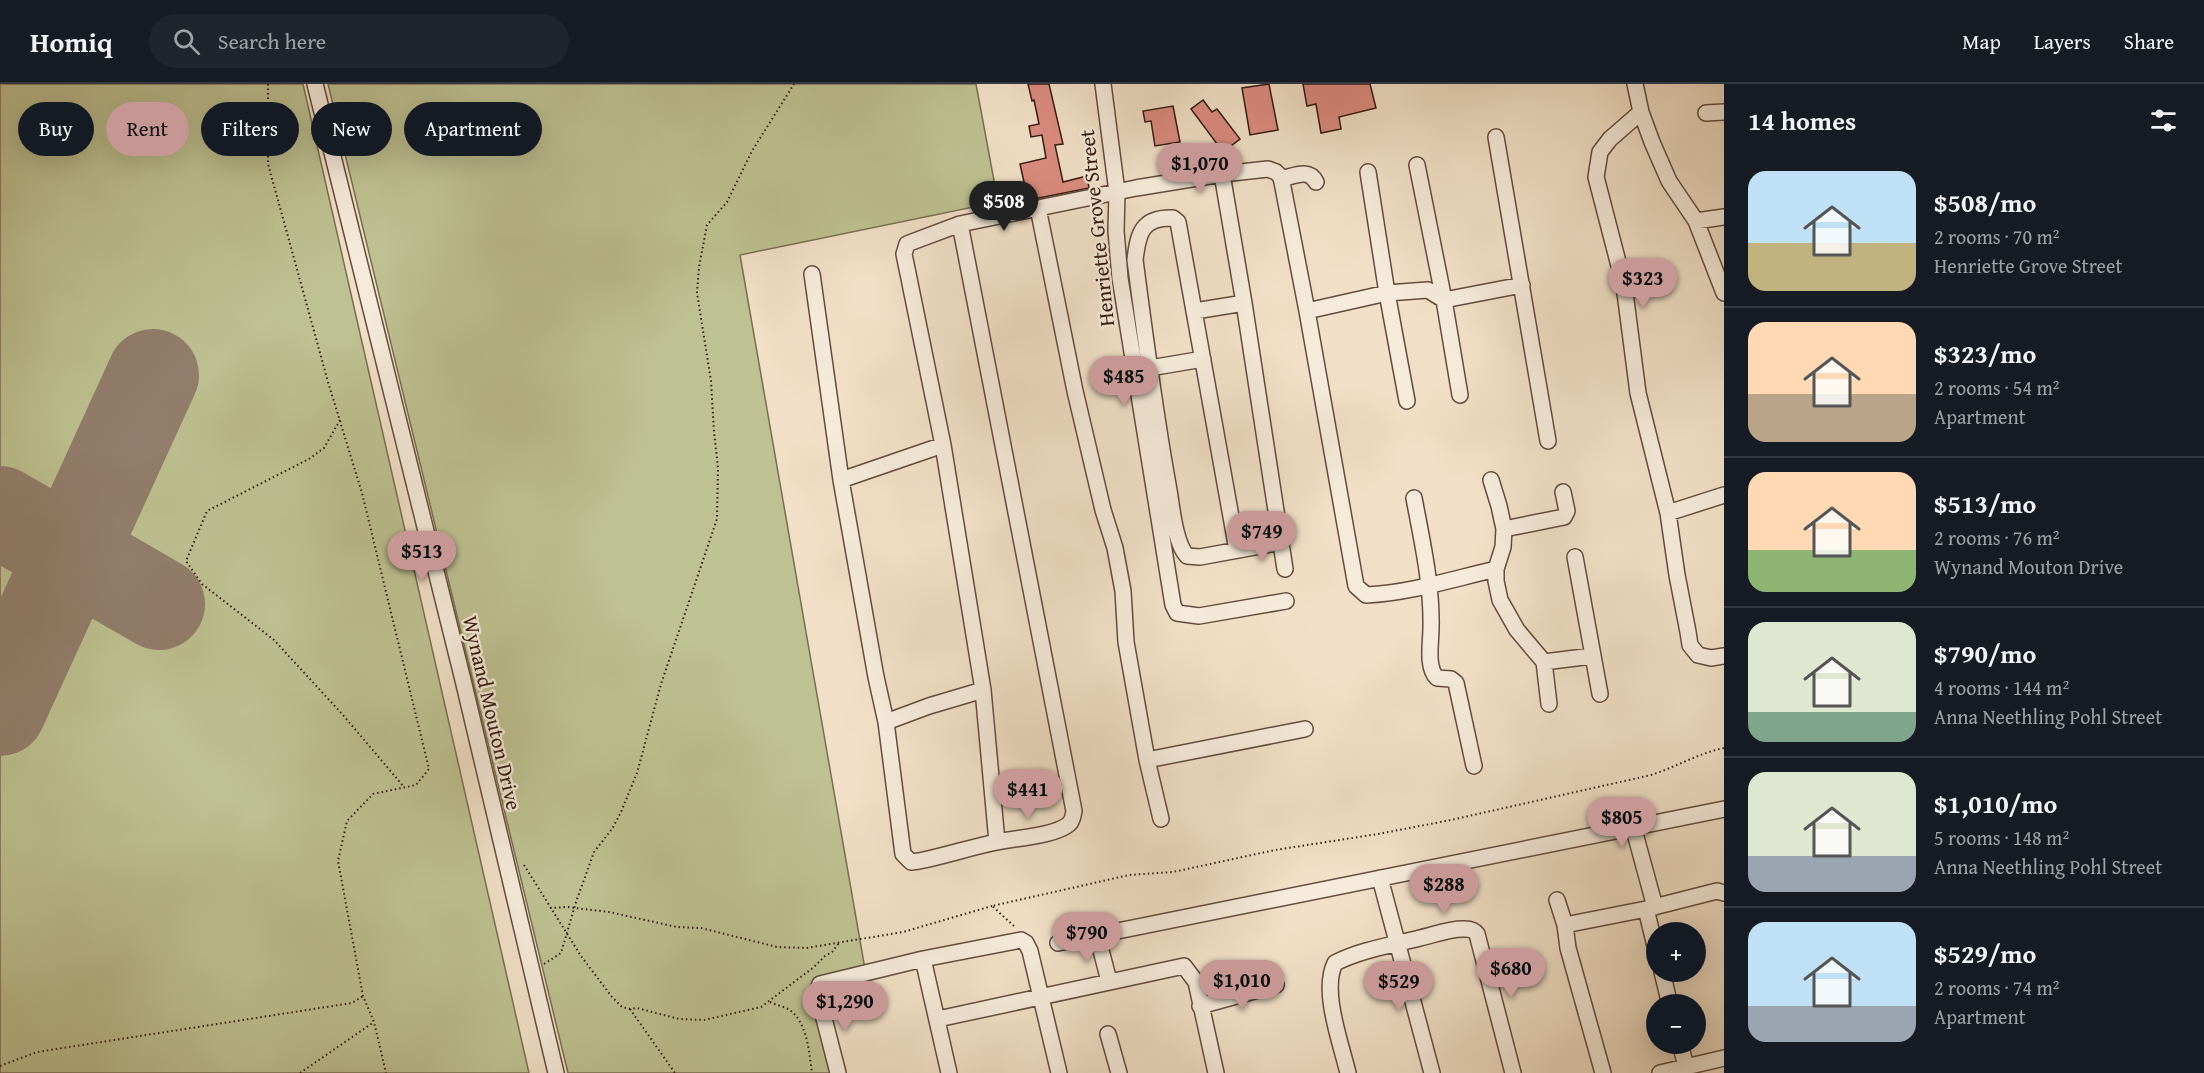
<!DOCTYPE html>
<html lang="en">
<head>
<meta charset="utf-8">
<style>
	body { margin:0; font-family:"Gentium Book Plus",serif; background:#20242c; color:#f1f3f6; height:100vh; display:flex; flex-direction:column; font-size:22px; white-space:nowrap }
	* { box-sizing:border-box; margin:0 }
	p { font-size:20px; color:#9ea1a6 }
	.icon { flex:none; width:33px; height:33px; fill:none; stroke:currentColor; stroke-width:2; stroke-linecap:round; stroke-linejoin:round }
	.map { position:relative; flex:1; overflow:hidden }
	.details { display:flex; flex-direction:column; background:#171b24; width:480px }
	.details>* { flex:none }
	.banner { position:absolute; left:18px; top:18px; width:570px; height:54px; display:flex; gap:12px }
	.buttons { position:absolute; left:1646px; top:838px; display:grid; gap:12px }
	.buttons a { display:grid; place-items:center; width:60px; height:60px; border-radius:50%; background:#171b24; box-shadow:0 6px 24px #0002; font-size:30px }
	.price { position:absolute; translate:-50% -51px; padding:0 14px; border-radius:21px; background:#c59692; color:#111; font-size:20px; line-height:39px; filter:drop-shadow(0 2px 3px #0008) }
	.price::after { content:''; position:absolute; left:50%; top:36px; width:18px; height:14px; margin-left:-9px; background:inherit; clip-path:polygon(0 0,100% 0,50% 100%) }
	.price.current { background:#222; color:#fff }
	ul { padding:0; list-style:none }
	li { display:flex; align-items:center; gap:18px; height:150px; padding:0 24px }
	li+li { border-top:2px solid #363941 }
	li span { display:grid; place-items:center; flex:none; width:168px; height:120px; border-radius:18px; color:#555 }
	li>.icon { margin-inline-start:auto }
	span .icon { width:72px; height:72px; fill:#fffc; stroke-width:1 }
	li b { font-size:26px }
	h2 { display:flex; justify-content:space-between; align-items:center; height:72px; padding:0 24px; font-size:26px }
	.pill { padding:0 21px; border-radius:27px; background:#171b24; box-shadow:0 6px 24px #0002; font-size:21px; line-height:54px }
	.pill.current { background:#c59692; color:#111 }
	header { display:flex; align-items:center; gap:36px; box-sizing:border-box; height:84px; padding:0 30px; background:#171b24; border-bottom:2px solid #363941 }
	header strong { font-size:28px }
	nav { display:flex; gap:33px; margin-inline-start:auto; font-size:21px }
	.search { width:420px; height:54px; background:#20242c; display:flex; align-items:center; gap:15px; box-sizing:border-box; padding:0 21px; border-radius:33px; color:#9ea1a6; font-size:22px }
	main { display:flex; flex:1; min-height:0 }
	.map>svg:first-child { display:block }
	.green { fill:#bec192; stroke:#796e51; stroke-width:1.5 }
	.lines { fill:none; stroke-linecap:round; stroke-linejoin:round }
	.runway { stroke:#927e6c; stroke-width:92 }
	.building { fill:#db8c80; stroke:#341b10; stroke-width:1.5 }
	.minor-casing { stroke:#634c3e; stroke-width:18 }
	.path { stroke:#341b10; stroke-width:2; stroke-dasharray:1.5 3; stroke-linecap:butt }
	.minor { stroke:#f6ebdb; stroke-width:15 }
	.labels { text-anchor:middle; stroke-width:4.5; stroke-linejoin:round; paint-order:stroke }
	.street-label { font-size:21px; fill:#341b10; stroke:#f6ebdb }
</style>
</head>
<body>
<header>
<strong>Homiq</strong>
<div class="search"><svg class="icon" aria-label="search" viewBox="0 0 24 24"><circle cx="10" cy="10" r="6"/><path d="M15 15l6 6"/></svg>Search here</div>
<nav><a>Map</a><a>Layers</a><a>Share</a></nav>
</header>
<main>
<div class="map">
<svg width="1724" height="989" viewBox="0 0 1724 989">
	<rect width="100%" height="100%" fill="#f1e0c7"/>
	<filter id="stains"><feTurbulence type="fractalNoise" baseFrequency=".00333" numOctaves="4"/><feColorMatrix values="0 0 0 0 .2 0 0 0 0 .09 0 0 0 0 .02 0 0 0 .5 -.17"/></filter>
	<radialGradient id="worn" r=".72"><stop offset=".6" stop-color="#630" stop-opacity="0"/><stop offset="1" stop-color="#630" stop-opacity=".3"/></radialGradient>
	<!-- green -->
	<path class="green" d="M0,0H303L529,989H0Z
		M328,0H976L998,118L740,171L865,885L814,898L837,989H568Z"/>
	<g class="lines">
		<!-- runway -->
		<path class="runway" d="M0,428L159,520
			M0,626L153,291"/>
	</g>
	<!-- building -->
	<path class="building" d="M1028,0H1049L1063,60L1055,61L1063,98L1087,92L1089,104L1019,118L1017,109L1026,107L1020,80L1046,74L1042,51L1031,53L1029,42L1039,40L1034,16L1032,17Z
		M1269,0L1278,46L1250,51L1242,4Z
		M1303,0H1370L1376,24L1339,33L1341,45L1321,49L1316,20L1307,22Z
		M1203,16L1212,28L1217,25L1240,55L1223,68L1191,25Z
		M1173,22L1180,58L1155,62L1151,37L1145,38L1143,27Z"/>
	<g class="lines">
		<!-- minor casing -->
		<g class="minor-casing">
			<path id="minor" d="M315,0L463,596L556,989
				M1103,0L1117,108L1116,147L1120,194L1173,521L1177,529L1199,532L1286,517
				M1635,0L1641,28L1652,58L1669,97L1696,137L1724,209
				M1641,28L1610,55L1600,68L1596,93L1624,201L1638,309L1668,429L1677,491L1688,548L1690,561L1698,571L1711,574L1724,572
				M1706,29L1724,28
				M1496,53L1548,357
				M1417,81L1444,216L1460,311
				M1368,88L1387,209L1407,317
				M1222,90L1244,219L1285,485
				M1281,95C1294,92 1309,84 1316,98
				M1038,124L1075,307L1103,426L1115,464L1123,507L1126,558L1147,676L1161,735
				M1696,137L1724,133
				M812,190L841,396L876,593L886,638L903,770L911,778L919,777C945,772 971,763 997,758C1015,754 1055,752 1069,740C1073,736 1073,731 1074,727L960,140
				M1195,227L1244,219
				M1307,227L1387,209L1428,206L1444,216L1522,201
				M1150,284L1203,275
				M841,396L943,361
				M1491,396L1499,422L1504,445L1503,463L1496,485V497L1500,516L1517,546L1544,578L1549,620
				M1414,414C1422,457 1432,500 1431,544C1431,559 1426,583 1437,594L1451,595L1456,599L1474,682
				M1668,429L1724,411
				M1504,445L1564,433L1567,427L1563,408
				M1237,466L1178,138L1173,134C1142,133 1138,149 1135,176C1145,253 1155,330 1169,406C1172,424 1175,459 1187,472L1200,473L1282,458
				M1575,473L1600,610
				M1544,578L1592,572
				M886,638L929,622L983,606
				M1147,676L1305,645
				M1633,742L1655,823
				M997,758L983,606L943,361L904,170L907,160L912,158L960,140L1136,104L1222,90L1268,85L1276,88L1281,93L1307,227L1356,502L1366,511C1410,509 1453,495 1496,485
				M1380,794L1432,989
				M1557,816L1565,841L1568,864L1603,989
				M1646,825L1656,866
				M1565,841L1646,825L1717,807L1724,809
				M1097,851L1109,897
				M1058,859L1724,725
				M923,875L949,989
				M1662,888L1670,921
				M1200,922L1276,901
				M938,935L1184,882L1196,898L1216,989
				M1108,950L1119,989
				M1680,960L1686,982
				M838,989L817,907L820,900L923,875L1021,856L1026,859L1030,867L1059,989
				M1348,989C1341,959 1321,907 1335,879C1360,866 1392,861 1420,854C1434,851 1450,844 1465,845C1471,845 1474,846 1477,850L1513,989
				M1660,989L1724,974"/>
		</g>
		<!-- path -->
		<path class="path" d="M268,0V80L328,298L362,409L429,685L416,701L373,710L347,737L338,777L363,912L374,938L386,989
			M340,336L324,364L309,375L207,427L186,477L202,500L274,556L343,631L404,703
			M524,781L581,872L612,913L622,923L630,925L637,924L679,935L704,936L761,923L814,883L825,872L832,868L839,859
			M550,824L567,823L609,828L677,843L701,844L777,863L806,864L903,848L992,822
			M1014,842L992,822L1129,791L1173,788L1275,766L1378,750L1451,736L1651,691C1676,683 1699,669 1724,664
			M544,880L561,869L576,818L594,768L612,745L621,728L637,689L661,600L717,435L718,384L714,348L711,297L697,209L699,183L707,141L727,118L752,67L794,0
			M770,918C776,921 786,923 791,927C808,941 809,969 812,989
			M630,925L675,989
			M0,982L37,968L352,919L363,912
			M300,989L374,938"/>
		<!-- minor -->
		<use href="#minor" class="minor"/>
	</g>
	<g class="labels">
		<!-- street labels -->
		<g class="street-label">
			<text transform="translate(1097 144) rotate(-96)" y="7">Henriette Grove Street</text>
			<text transform="translate(492 629) rotate(77)" y="7">Wynand Mouton Drive</text>
		</g>
	</g>
	<rect width="100%" height="100%" filter="url(#stains)"/>
	<rect width="100%" height="100%" fill="url(#worn)"/>
</svg>
<div class="buttons">
<a>+</a>
<a>−</a>
</div>
<b class="price" style="left:1200px;top:110px">$1,070</b>
<b class="price current" style="left:1004px;top:148px">$508</b>
<b class="price" style="left:1643px;top:225px">$323</b>
<b class="price" style="left:1124px;top:323px">$485</b>
<b class="price" style="left:1262px;top:478px">$749</b>
<b class="price" style="left:422px;top:498px">$513</b>
<b class="price" style="left:1028px;top:736px">$441</b>
<b class="price" style="left:1622px;top:764px">$805</b>
<b class="price" style="left:1444px;top:831px">$288</b>
<b class="price" style="left:1087px;top:879px">$790</b>
<b class="price" style="left:1511px;top:915px">$680</b>
<b class="price" style="left:1242px;top:927px">$1,010</b>
<b class="price" style="left:1399px;top:928px">$529</b>
<b class="price" style="left:845px;top:948px">$1,290</b>
<div class="banner">
<a class="pill">Buy</a>
<a class="pill current">Rent</a>
<a class="pill">Filters</a>
<a class="pill">New</a>
<a class="pill">Apartment</a>
</div>
</div>
<section class="details">
<h2>14 homes<svg class="icon" aria-label="filters" viewBox="0 0 24 24"><path d="M4 7h16M4 17h16"/><circle cx="9" cy="7" r="2"/><circle cx="15" cy="17" r="2"/></svg></h2>
<ul>
<li><span style="background:linear-gradient(#bfe0f5 60%,#c2b280 0)"><svg class="icon" aria-label="home" viewBox="0 0 24 24"><path d="M3 11l9-7 9 7M6 9v11h12V9"/></svg></span><div><b>$508/mo</b><p>2 rooms · 70 m²</p><p>Henriette Grove Street</p></div></li>
<li><span style="background:linear-gradient(#ffd9b3 60%,#b9a48a 0)"><svg class="icon" aria-label="home" viewBox="0 0 24 24"><path d="M3 11l9-7 9 7M6 9v11h12V9"/></svg></span><div><b>$323/mo</b><p>2 rooms · 54 m²</p><p>Apartment</p></div></li>
<li><span style="background:linear-gradient(#ffd9b3 65%,#8fb573 0)"><svg class="icon" aria-label="home" viewBox="0 0 24 24"><path d="M3 11l9-7 9 7M6 9v11h12V9"/></svg></span><div><b>$513/mo</b><p>2 rooms · 76 m²</p><p>Wynand Mouton Drive</p></div></li>
<li><span style="background:linear-gradient(#dfe7d0 75%,#7fa58c 0)"><svg class="icon" aria-label="home" viewBox="0 0 24 24"><path d="M3 11l9-7 9 7M6 9v11h12V9"/></svg></span><div><b>$790/mo</b><p>4 rooms · 144 m²</p><p>Anna Neethling Pohl Street</p></div></li>
<li><span style="background:linear-gradient(#dfe7d0 70%,#9aa5b1 0)"><svg class="icon" aria-label="home" viewBox="0 0 24 24"><path d="M3 11l9-7 9 7M6 9v11h12V9"/></svg></span><div><b>$1,010/mo</b><p>5 rooms · 148 m²</p><p>Anna Neethling Pohl Street</p></div></li>
<li><span style="background:linear-gradient(#bfe0f5 70%,#9aa5b1 0)"><svg class="icon" aria-label="home" viewBox="0 0 24 24"><path d="M3 11l9-7 9 7M6 9v11h12V9"/></svg></span><div><b>$529/mo</b><p>2 rooms · 74 m²</p><p>Apartment</p></div></li>
</ul>
</section>
</main>
</body>
</html>
